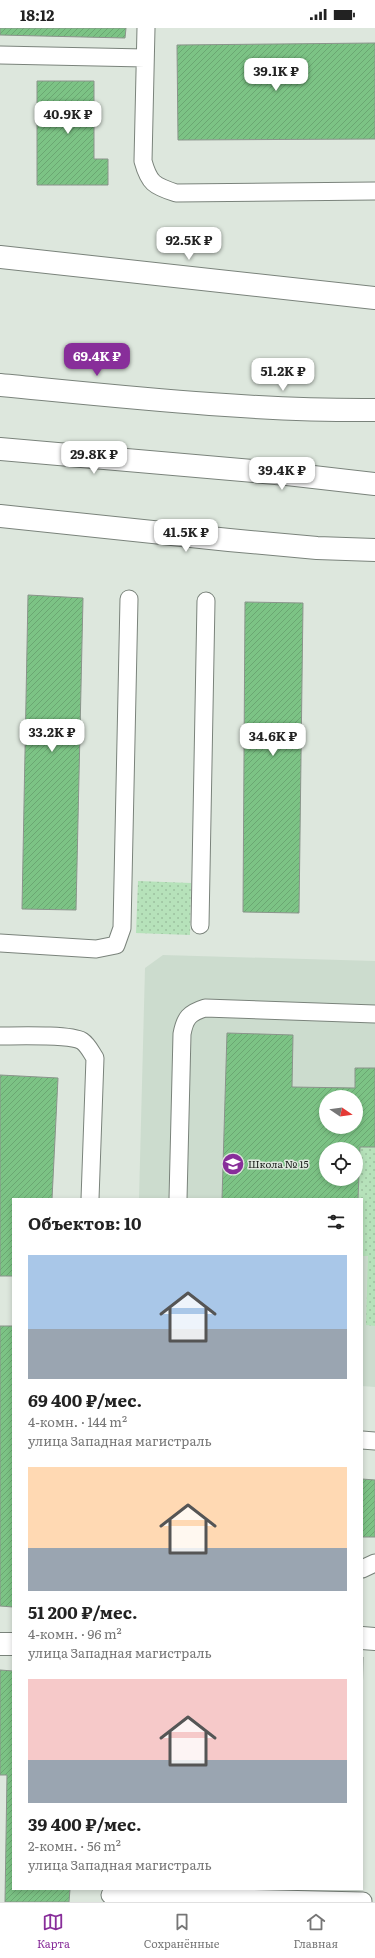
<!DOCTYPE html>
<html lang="ru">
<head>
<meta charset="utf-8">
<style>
	body { margin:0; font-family:Literata,serif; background:#f2f2f2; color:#222; height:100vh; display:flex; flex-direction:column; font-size:15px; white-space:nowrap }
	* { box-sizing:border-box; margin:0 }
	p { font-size:13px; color:#767676 }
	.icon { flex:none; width:22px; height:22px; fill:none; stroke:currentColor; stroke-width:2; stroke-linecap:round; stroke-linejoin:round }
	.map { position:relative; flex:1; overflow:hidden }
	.details { position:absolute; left:12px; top:1170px; width:351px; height:692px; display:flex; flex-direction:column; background:#fff; border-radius:0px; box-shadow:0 2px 6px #0003 }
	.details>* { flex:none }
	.needle { width:26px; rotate:103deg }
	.tools { position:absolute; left:319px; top:1062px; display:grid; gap:8px }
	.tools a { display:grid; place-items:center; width:44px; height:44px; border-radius:50%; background:#fff; box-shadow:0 2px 6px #0003; font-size:20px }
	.price { position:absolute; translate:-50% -34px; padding:0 9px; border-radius:8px; background:#fff; color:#222; font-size:13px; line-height:26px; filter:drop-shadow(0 1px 2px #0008) }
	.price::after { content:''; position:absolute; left:50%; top:24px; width:12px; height:9px; margin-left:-6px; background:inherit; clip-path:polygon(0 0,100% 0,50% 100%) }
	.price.active { background:#882e9a; color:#fff }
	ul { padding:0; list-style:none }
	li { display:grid; align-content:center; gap:8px; height:212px; padding:0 16px }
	li span { display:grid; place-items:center; height:124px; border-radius:0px; color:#555 }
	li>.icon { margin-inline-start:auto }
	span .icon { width:72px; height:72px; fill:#fffc; stroke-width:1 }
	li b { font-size:17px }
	h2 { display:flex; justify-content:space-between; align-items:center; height:48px; padding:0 16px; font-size:17px }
	.status { display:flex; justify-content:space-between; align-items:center; height:28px; padding:0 20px; background:#fff; direction:ltr }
	.status svg { height:11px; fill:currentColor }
	.tabs { display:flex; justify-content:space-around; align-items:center; height:56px; border-top:1px solid #e0e0e0; background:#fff; font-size:11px; color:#767676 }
	.tabs a { display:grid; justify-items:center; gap:2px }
	.tabs .active { color:#882e9a }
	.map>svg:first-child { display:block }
	.built { fill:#ccdcce; fill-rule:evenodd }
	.green { fill:url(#green-dots) }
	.building { fill:url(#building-hatch); stroke:#8a948b; fill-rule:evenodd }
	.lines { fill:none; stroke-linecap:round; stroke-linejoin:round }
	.lane-casing { stroke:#7a837b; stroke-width:19 }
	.street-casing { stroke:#7a837b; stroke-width:24 }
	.secondary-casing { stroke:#7a837b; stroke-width:24 }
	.lane { stroke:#fff; stroke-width:17 }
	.street { stroke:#fff; stroke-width:22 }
	.secondary { stroke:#fff; stroke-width:22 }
	.labels { text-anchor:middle; stroke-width:3; stroke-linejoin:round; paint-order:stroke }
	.poi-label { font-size:10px; fill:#191c19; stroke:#dde7dd; text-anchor:start }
</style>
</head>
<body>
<div class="status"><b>18:12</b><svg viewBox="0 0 49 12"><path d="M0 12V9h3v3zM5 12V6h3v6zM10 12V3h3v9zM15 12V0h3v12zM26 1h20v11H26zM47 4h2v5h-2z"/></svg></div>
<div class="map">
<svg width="375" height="1874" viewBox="0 0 375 1874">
	<defs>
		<pattern id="green-dots" width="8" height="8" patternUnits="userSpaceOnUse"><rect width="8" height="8" fill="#b6e2ba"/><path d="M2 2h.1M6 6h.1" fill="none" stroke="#9cc19f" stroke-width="1.8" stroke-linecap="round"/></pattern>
		<pattern id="building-hatch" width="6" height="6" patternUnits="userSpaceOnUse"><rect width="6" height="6" fill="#7cc385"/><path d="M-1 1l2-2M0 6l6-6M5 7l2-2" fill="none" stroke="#6ba772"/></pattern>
	</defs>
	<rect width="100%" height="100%" fill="#dde7dd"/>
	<!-- built -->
	<path class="built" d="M163,927L375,933V1359L362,1358V1171H139L145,940ZM326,1069H356V1099H326ZM326,1121H356V1151H326Z"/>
	<!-- green -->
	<path class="green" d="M138,853L191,855L190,907L136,905Z
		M360,1119H375V1298L366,1297L368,1228H362V1171H358Z"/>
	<!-- building -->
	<path class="building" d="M0,0H126L125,10L0,7Z
		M375,15V111L178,112L177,17Z
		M37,53H94V131H108V157H37Z
		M28,567L83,570L76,882L22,881Z
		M245,574L303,575L299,885L243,884Z
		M227,1005L293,1007L292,1059L355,1060V1040H375V1119H360L358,1171H222ZM326,1069H356V1099H326ZM326,1121H356V1151H326Z
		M0,1047L58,1050L52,1171H13V1248H0Z
		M0,1298H13V1579L0,1578Z
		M362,1451L375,1452V1509H362Z
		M362,1629H363L362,1676Z
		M0,1642L13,1643V1861H70L69,1874H5L7,1747H0Z"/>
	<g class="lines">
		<!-- lane casing -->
		<g class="lane-casing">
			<path id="lane" d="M146,0L143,133C149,155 154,158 176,165L375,163
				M0,27L145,30
				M200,897L206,573
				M0,915L96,921L116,917L122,900L129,571
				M0,1008C16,1008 70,1006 82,1013C88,1017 91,1024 95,1030L90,1171
				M178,1171L182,1006C185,990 189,985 205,980L375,986
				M362,1412L375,1413
				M362,1541L375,1535
				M110,1867L363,1873"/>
		</g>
		<!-- street casing -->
		<g class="street-casing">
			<path id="street" d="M362,1610L375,1611
				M0,1616H13"/>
		</g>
		<!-- secondary casing -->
		<g class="secondary-casing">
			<path id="secondary" d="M0,229L375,270
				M0,357C125,369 249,383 375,382
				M0,421L287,446L375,456
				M0,488L229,512L317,520L375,522"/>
		</g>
		<!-- lane -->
		<use href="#lane" class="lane"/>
		<!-- street -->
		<use href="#street" class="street"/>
		<!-- secondary -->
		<use href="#secondary" class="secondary"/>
	</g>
	<!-- icons -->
	<defs>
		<g id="school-disc" transform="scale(1.15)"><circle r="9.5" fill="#882e9a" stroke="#dde7dd"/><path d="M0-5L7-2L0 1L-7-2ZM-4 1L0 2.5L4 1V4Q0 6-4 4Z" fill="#fff"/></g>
	</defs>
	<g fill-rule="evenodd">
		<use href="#school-disc" x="233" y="1136"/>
	</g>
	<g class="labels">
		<!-- poi labels -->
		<g class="poi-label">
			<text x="248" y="1140">Школа № 15</text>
		</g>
	</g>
</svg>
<div class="tools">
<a><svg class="needle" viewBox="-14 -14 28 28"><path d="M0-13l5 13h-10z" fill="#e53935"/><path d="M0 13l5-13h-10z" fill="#767676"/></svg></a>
<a><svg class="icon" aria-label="locate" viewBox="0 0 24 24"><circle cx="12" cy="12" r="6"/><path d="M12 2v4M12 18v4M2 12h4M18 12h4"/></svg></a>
</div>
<b class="price" style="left:276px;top:64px">39.1K ₽</b>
<b class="price" style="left:68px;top:107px">40.9K ₽</b>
<b class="price" style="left:189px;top:233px">92.5K ₽</b>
<b class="price active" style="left:97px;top:349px">69.4K ₽</b>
<b class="price" style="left:283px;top:364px">51.2K ₽</b>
<b class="price" style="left:94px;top:447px">29.8K ₽</b>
<b class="price" style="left:282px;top:463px">39.4K ₽</b>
<b class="price" style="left:186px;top:525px">41.5K ₽</b>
<b class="price" style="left:52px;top:725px">33.2K ₽</b>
<b class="price" style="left:273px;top:729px">34.6K ₽</b>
<section class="details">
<h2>Объектов: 10<svg class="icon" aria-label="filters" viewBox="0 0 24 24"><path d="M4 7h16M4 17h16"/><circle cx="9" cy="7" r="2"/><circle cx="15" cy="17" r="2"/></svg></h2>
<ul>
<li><span style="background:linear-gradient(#a9c7e8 60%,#9aa5b1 0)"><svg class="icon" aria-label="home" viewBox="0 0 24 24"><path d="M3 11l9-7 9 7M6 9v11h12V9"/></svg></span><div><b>69 400 ₽/мес.</b><p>4-комн. · 144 m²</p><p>улица Западная магистраль</p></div></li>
<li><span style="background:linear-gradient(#ffd9b3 65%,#9aa5b1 0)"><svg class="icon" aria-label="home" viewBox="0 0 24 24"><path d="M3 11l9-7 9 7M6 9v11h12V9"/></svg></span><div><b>51 200 ₽/мес.</b><p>4-комн. · 96 m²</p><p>улица Западная магистраль</p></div></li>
<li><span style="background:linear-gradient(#f6c9c9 65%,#9aa5b1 0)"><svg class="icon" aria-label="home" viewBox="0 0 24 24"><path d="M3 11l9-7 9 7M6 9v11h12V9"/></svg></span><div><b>39 400 ₽/мес.</b><p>2-комн. · 56 m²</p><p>улица Западная магистраль</p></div></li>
</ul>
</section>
</div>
<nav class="tabs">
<a class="active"><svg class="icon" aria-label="map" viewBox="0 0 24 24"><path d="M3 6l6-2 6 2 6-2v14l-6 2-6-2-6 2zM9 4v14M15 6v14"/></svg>Карта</a>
<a><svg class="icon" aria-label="saved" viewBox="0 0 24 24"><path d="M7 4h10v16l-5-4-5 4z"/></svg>Сохранённые</a>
<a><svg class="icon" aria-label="home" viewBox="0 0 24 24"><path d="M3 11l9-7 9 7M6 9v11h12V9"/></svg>Главная</a>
</nav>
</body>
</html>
